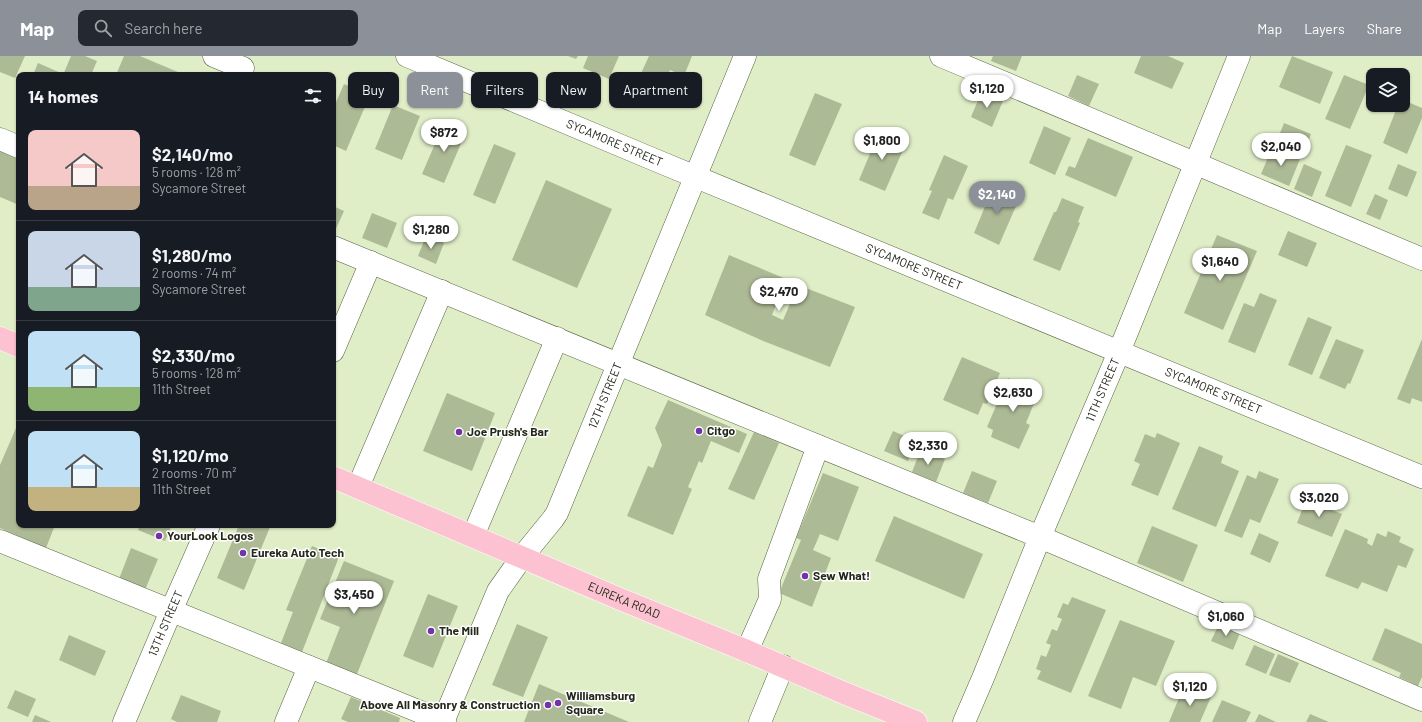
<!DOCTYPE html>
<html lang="en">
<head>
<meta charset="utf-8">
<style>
	body { margin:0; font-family:Barlow,sans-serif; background:#242831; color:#f1f3f6; height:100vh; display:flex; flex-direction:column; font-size:15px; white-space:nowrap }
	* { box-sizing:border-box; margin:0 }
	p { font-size:13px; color:#9ea1a6 }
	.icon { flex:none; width:22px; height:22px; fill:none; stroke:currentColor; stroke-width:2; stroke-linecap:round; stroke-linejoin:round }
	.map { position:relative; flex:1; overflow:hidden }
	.drawer { position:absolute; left:16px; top:16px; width:320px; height:456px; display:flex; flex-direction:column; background:#171b24; border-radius:8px; box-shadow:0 1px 3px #0004 }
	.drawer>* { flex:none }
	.hud { position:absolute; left:348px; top:16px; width:380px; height:36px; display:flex; gap:8px }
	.controls { position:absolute; left:1366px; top:12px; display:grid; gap:8px }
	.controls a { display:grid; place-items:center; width:44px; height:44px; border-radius:8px; background:#171b24; box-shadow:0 1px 3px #0004; font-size:20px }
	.price { position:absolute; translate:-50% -34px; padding:0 9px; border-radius:14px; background:#fff; color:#222; font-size:13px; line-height:26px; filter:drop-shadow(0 1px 2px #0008) }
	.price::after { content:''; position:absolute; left:50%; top:24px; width:12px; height:9px; margin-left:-6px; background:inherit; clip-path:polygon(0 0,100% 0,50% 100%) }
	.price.selected { background:#8c9099; color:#fff }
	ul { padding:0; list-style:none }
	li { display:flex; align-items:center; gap:12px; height:100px; padding:0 12px }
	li+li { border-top:1px solid #363941 }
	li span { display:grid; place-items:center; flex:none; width:112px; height:80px; border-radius:8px; color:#555 }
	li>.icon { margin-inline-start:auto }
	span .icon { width:48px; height:48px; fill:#fffc; stroke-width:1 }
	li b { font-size:17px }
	h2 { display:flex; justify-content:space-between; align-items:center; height:48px; padding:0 12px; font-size:17px }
	.chip { padding:0 14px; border-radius:8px; background:#171b24; box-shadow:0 1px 3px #0004; font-size:14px; line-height:36px }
	.chip.selected { background:#8c9099; color:#fff }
	header { display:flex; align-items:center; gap:24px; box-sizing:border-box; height:56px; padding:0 20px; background:#8c9099; color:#fff }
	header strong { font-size:19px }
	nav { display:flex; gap:22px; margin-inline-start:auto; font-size:14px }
	.search { width:280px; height:36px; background:#242831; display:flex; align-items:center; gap:10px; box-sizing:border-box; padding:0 14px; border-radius:8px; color:#9ea1a6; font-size:15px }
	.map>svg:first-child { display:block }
	.building { fill:#adba96 }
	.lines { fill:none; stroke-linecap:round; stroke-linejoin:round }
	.minor-casing { stroke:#586443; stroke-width:23 }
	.major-casing { stroke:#fff; stroke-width:23 }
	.minor { stroke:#fff; stroke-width:22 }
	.major { stroke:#fdc2d1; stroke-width:22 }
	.poi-dot { fill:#7033a8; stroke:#fff; stroke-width:1.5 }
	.labels { text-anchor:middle; stroke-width:3; stroke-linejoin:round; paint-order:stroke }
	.street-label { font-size:12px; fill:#23281a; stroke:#fff }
	.poi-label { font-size:12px; font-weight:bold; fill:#23281a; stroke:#fff; text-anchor:start }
</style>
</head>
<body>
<header>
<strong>Map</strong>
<div class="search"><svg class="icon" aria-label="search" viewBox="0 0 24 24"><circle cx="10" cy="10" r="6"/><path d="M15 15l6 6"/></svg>Search here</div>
<nav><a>Map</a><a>Layers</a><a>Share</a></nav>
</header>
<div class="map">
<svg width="1422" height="666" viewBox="0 0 1422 666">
	<rect width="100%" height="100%" fill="#e0eec8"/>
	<!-- building -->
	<path class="building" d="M0,0H25L15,22L0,16Z
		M71,0H85L97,5L91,19H63Z
		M124,0H140L185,19H116Z
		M568,0H578L576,3Z
		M588,0H619L609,23L583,12Z
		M649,0H692L684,20L670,14L662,34L638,24Z
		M993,0H1022L1016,15L991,5Z
		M1141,0H1168L1184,7L1172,33L1134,17Z
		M1292,0L1333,16L1320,48L1279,31Z
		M38,7L61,17L60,19H33Z
		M1077,19L1099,28L1089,50L1068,40Z
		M1344,19L1369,29L1350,73L1325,63Z
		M344,28L370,39L346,95L333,89L336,82L333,80V53Z
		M982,35L1003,45L992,71L971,61Z
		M815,37L842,48L815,110L789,99Z
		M1403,44L1422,52V62L1407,98L1383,87L1398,49H1403Z
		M393,49L420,60L402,104L375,93Z
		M444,67L466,76L444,127L422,118Z
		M1284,67L1311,78L1305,94L1278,82Z
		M1044,70L1071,82L1055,119L1029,107Z
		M879,76L906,87L885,135L859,124Z
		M1088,82L1133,101L1116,141L1065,119L1069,110L1075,112Z
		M494,88L516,97L495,148L473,139Z
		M1346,89L1372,99L1351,151L1325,140Z
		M1272,92L1300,103L1289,130L1261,118Z
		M0,95L19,103V149L0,141Z
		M944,99L968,110L953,144L948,142L939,164L922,157L932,135L929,134Z
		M1304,108L1322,116L1312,141L1294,133Z
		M1398,108L1417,116L1407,141L1388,133Z
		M546,124L612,153L577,232L512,204Z
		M994,129L1020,141L999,189L974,177Z
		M1375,138L1388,144L1380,164L1366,158Z
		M1062,142L1084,151L1078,166L1080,167L1060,215L1033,204L1054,156H1056Z
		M333,150L344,155L335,175L333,174Z
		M372,157L397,167L387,192L362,182Z
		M1288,175L1317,187L1307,211L1278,199Z
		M1217,179L1257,195L1223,274L1184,257Z
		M426,180L444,187L436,208L418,200Z
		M729,199L786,223L772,259L783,264L798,229L855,251L830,311L761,284L705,259Z
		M1260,237L1277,244L1255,297L1228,286L1244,247L1254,251Z
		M1308,261L1332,271L1312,319L1288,309Z
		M1336,283L1364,294L1350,328L1348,327L1345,333L1319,322Z
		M1422,283V346L1412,342L1410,348L1397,343Z
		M962,301L1000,317L987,348L983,347L978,359L943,344Z
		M1008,322L1038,334L1033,345H1035L1026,367L1030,369L1019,393L991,381L993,374L987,371Z
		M447,337L495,357L472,415L423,395Z
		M668,344L747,378L739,397L711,385L702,407L699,405L688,431L692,433L673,479L627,460L648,410L653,412L662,389L655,372Z
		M19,365V469H55L46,492L0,472V409Z
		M893,375L916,385L908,405L884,395Z
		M754,376L779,387L754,444L728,433Z
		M1157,377L1180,387L1158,440L1131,429L1140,408L1134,405L1145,378L1155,382Z
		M1199,390L1223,400L1221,407L1239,415L1216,471L1172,453Z
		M921,393L945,403L936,426L912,416Z
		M972,415L997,425L988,447L963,437Z
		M1259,415L1279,423L1260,467L1250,463L1242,482L1224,475L1247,419L1256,423Z
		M823,417L859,431L838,485L820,478L813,494L831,502L812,551L779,537L801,484L796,482Z
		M1306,444L1342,458L1332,481L1297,467Z
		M894,460L983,498L964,543L875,505Z
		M140,469H172L165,485L138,474Z
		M239,469H264L270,471L244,534L217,522Z
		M1152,470L1198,489L1183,526L1137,507Z
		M1345,473L1368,483L1367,487L1372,490L1377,477L1386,481L1388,475L1401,481L1399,486L1414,493L1406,512L1398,509L1387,536L1362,526L1358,533L1325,520Z
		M1259,477L1279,486L1270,507L1250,498Z
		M312,490L339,501L302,596L281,587L293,556L286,554Z
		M131,492L158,503L145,534L119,523Z
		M344,505L394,525L355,623L325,610L340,571L320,563Z
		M428,538L458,550L433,612L403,600Z
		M1072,541L1106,554L1071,637L1037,623L1041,615L1036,613L1041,599L1046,601L1051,589L1046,587L1052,573L1057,575L1062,563L1057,561L1063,547L1068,549Z
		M1120,564L1175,585L1156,630L1133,621L1121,653L1088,640Z
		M517,568L548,581L523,641L492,629Z
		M1219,568L1240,577L1233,594L1211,585Z
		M1385,572L1422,588V621L1418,630L1399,621L1401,617L1372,604Z
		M69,579L106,595L95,620L59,604Z
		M1254,589L1275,598L1266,618L1245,609Z
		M1278,598L1299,607L1290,627L1269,619Z
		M539,628L629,666H524Z
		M1184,630L1211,641L1200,666H1169Z
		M15,634L36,643L28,661L7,652Z
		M181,639L221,655L217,666H177L171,663Z
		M351,641L400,662L399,666H348L341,663Z
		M1222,644L1251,656L1246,666H1212Z
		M1259,658L1276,666H1255Z
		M1310,658L1329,666H1306Z
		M35,659L51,666H32Z"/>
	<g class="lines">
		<!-- minor casing -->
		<g class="minor-casing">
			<g id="minor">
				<path d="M214,0L243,12"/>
				<path id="s1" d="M407,0L655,104L1422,421"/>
				<path d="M941,0L1422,203"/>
				<path d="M0,83L19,91"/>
				<path d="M333,191L1040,481L1422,644"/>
				<path d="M333,295L371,206"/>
				<path d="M358,431L442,235"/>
				<path d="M473,480L557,282"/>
				<path d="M0,485L445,666"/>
				<path d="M747,595L770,543L769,523L818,390"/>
				<path id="s2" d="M124,666L171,555L209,469"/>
				<path d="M286,666L309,611"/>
				<path id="s3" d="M443,666L498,535L522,501L553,463L557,457L745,0"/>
				<path d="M760,666L783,610"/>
				<path id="s4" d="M964,666L983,622L1040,481L1119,296L1239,0"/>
			</g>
		</g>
		<!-- major casing -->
		<g class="major-casing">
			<g id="major">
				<path d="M0,282L19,290"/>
				<path id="s5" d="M333,421L620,543L747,595L844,637L916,666"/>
			</g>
		</g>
		<!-- minor -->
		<use href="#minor" class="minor"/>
		<!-- major -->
		<use href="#major" class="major"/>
	</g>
	<!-- markers -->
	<g class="poi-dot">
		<circle cx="699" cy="375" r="4"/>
		<circle cx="459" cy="376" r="4"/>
		<circle cx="159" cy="480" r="4"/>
		<circle cx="243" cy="497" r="4"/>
		<circle cx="805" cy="520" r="4"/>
		<circle cx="431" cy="575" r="4"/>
		<circle cx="558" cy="647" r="4"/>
		<circle cx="548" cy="649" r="4"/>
	</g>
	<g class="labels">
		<!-- street labels -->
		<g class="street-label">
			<text dy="4" stroke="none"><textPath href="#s1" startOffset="225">SYCAMORE STREET</textPath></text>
			<text dy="4" stroke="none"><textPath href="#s1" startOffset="549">SYCAMORE STREET</textPath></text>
			<text dy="4" stroke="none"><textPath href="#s4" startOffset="360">11TH STREET</textPath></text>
			<text dy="4" stroke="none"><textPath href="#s1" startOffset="873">SYCAMORE STREET</textPath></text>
			<text dy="4" stroke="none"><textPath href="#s3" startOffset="367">12TH STREET</textPath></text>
			<text dy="4" stroke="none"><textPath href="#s5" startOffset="316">EUREKA ROAD</textPath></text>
			<text dy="4" stroke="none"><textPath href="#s2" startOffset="107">13TH STREET</textPath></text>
		</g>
		<!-- poi labels -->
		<g class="poi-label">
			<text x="707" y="379">Citgo</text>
			<text x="467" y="380">Joe Prush's Bar</text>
			<text x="167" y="484">YourLook Logos</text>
			<text x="251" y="501">Eureka Auto Tech</text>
			<text x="813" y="524">Sew What!</text>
			<text x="439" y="579">The Mill</text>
			<text x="566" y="644">Williamsburg<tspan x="566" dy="14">Square</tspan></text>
			<text x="540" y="653" text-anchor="end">Above All Masonry &amp; Construction</text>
		</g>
	</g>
</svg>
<div class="controls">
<a><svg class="icon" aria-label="layers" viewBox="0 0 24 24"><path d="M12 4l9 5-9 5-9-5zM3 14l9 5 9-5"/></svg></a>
</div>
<b class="price" style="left:987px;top:53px">$1,120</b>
<b class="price" style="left:444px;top:97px">$872</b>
<b class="price" style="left:882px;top:105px">$1,800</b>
<b class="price" style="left:1281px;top:111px">$2,040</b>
<b class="price selected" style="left:997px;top:159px">$2,140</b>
<b class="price" style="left:431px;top:194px">$1,280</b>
<b class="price" style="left:1220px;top:226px">$1,640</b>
<b class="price" style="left:779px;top:256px">$2,470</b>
<b class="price" style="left:1013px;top:357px">$2,630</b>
<b class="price" style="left:928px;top:410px">$2,330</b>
<b class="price" style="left:1319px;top:462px">$3,020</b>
<b class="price" style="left:354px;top:559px">$3,450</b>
<b class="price" style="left:1226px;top:581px">$1,060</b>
<b class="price" style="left:1190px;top:651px">$1,120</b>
<div class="hud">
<a class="chip">Buy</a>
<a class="chip selected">Rent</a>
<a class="chip">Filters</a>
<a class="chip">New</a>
<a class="chip">Apartment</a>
</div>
<section class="drawer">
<h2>14 homes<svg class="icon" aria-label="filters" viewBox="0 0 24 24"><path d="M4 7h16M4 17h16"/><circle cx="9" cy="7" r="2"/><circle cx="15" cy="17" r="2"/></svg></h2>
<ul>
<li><span style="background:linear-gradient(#f6c9c9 70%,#b9a48a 0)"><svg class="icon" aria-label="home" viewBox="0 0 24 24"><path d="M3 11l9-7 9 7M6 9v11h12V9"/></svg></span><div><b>$2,140/mo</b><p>5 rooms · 128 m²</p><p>Sycamore Street</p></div></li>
<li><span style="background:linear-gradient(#c9d6e8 70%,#7fa58c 0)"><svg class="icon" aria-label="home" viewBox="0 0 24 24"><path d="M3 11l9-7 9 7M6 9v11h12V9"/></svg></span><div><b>$1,280/mo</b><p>2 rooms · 74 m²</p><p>Sycamore Street</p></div></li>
<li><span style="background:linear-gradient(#bfe0f5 70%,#8fb573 0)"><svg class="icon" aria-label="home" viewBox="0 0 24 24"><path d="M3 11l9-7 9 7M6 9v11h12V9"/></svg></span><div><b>$2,330/mo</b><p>5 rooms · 128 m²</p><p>11th Street</p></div></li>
<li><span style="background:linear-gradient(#bfe0f5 70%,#c2b280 0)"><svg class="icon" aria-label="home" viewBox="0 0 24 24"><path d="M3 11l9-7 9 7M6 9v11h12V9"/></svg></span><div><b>$1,120/mo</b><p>2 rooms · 70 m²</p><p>11th Street</p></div></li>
</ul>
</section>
</div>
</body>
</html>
